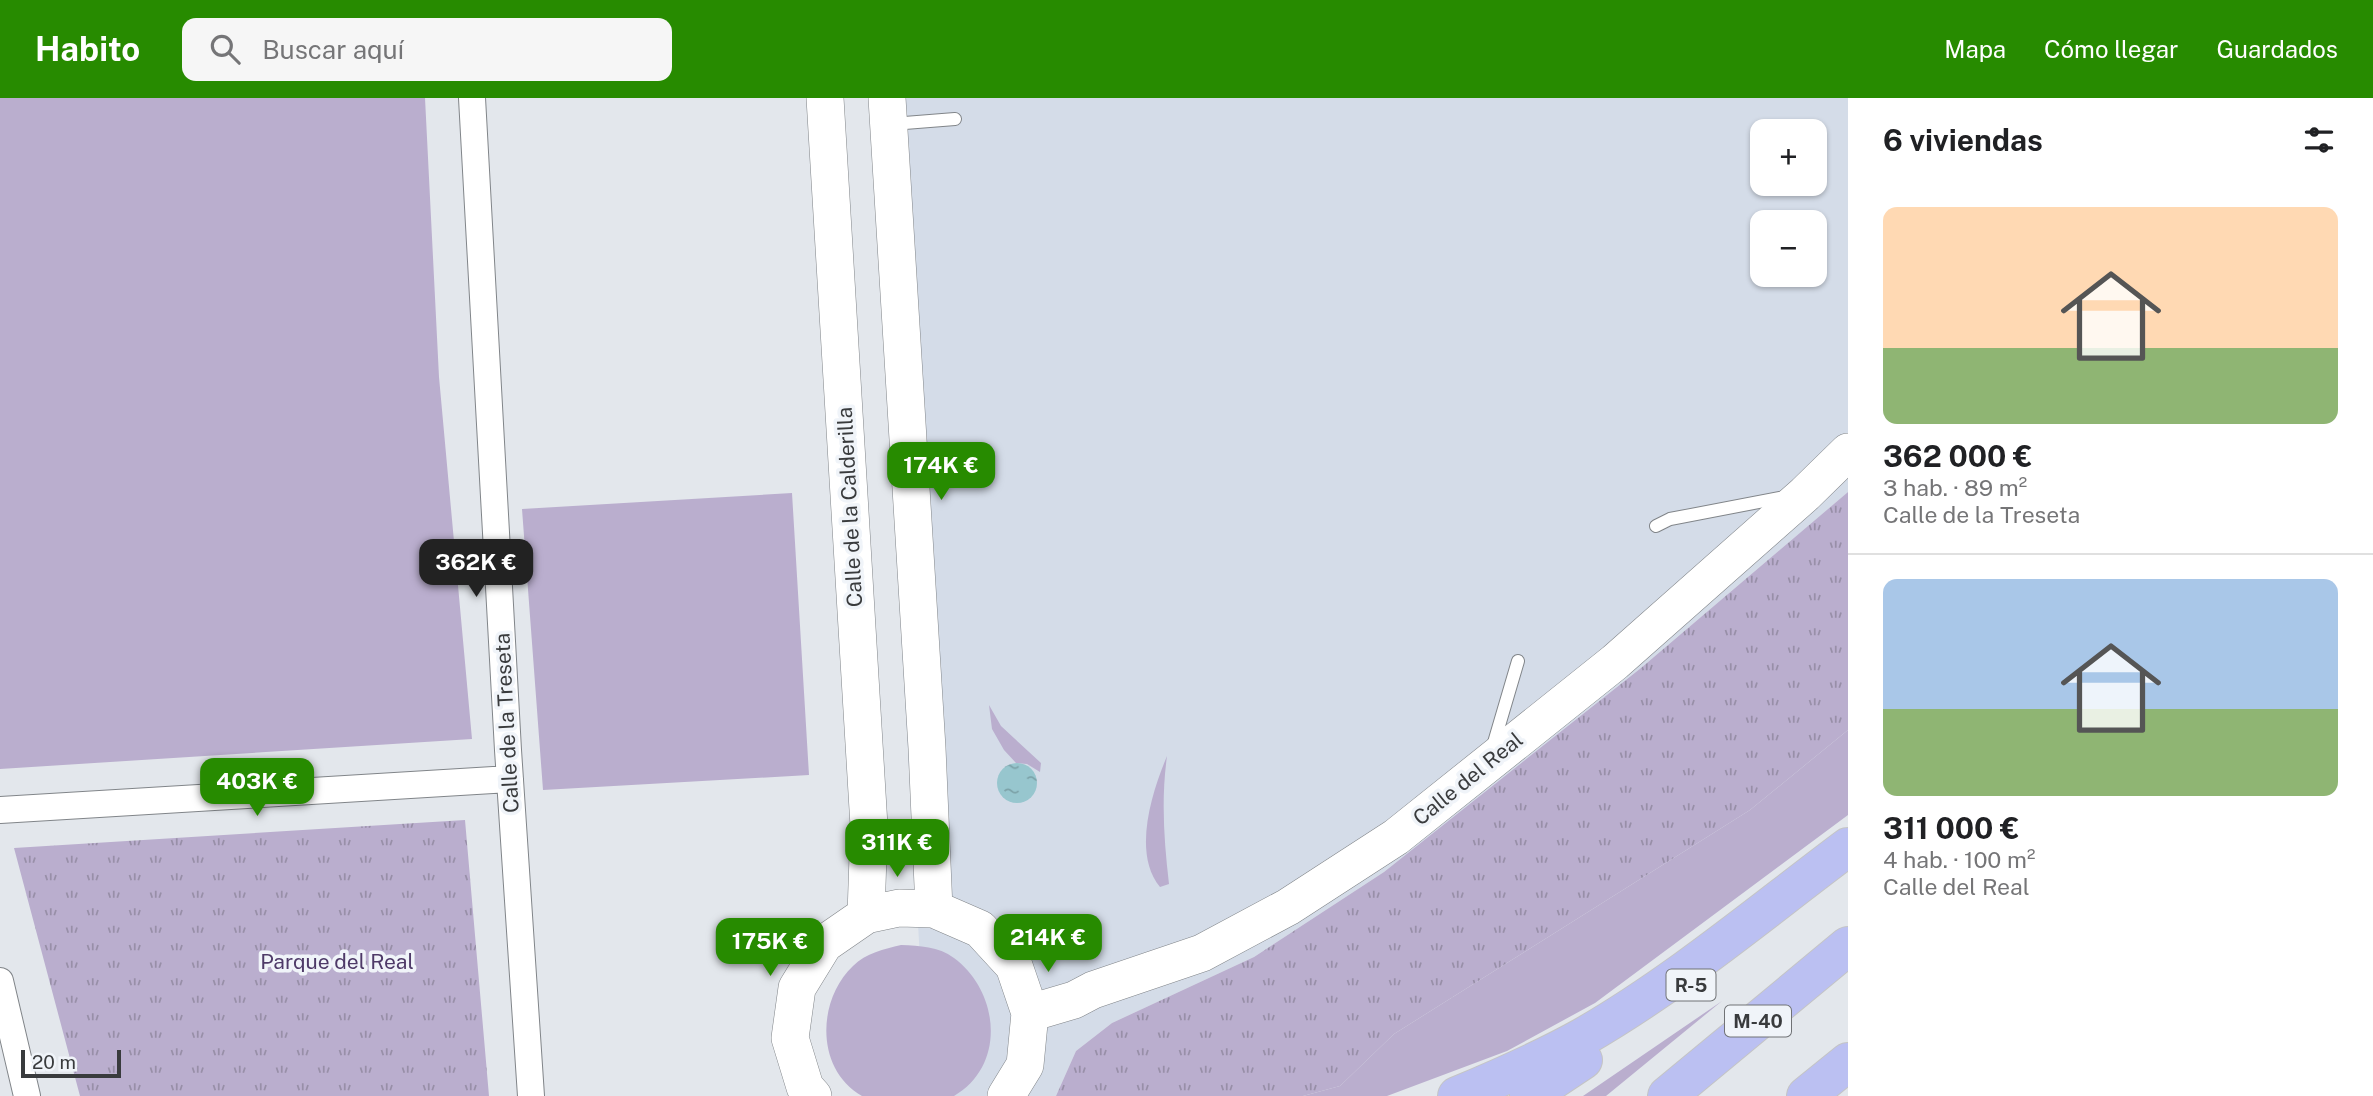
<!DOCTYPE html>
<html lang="es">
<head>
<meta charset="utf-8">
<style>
	body { margin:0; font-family:"Public Sans",sans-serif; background:#f6f6f6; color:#202124; height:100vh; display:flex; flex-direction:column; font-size:26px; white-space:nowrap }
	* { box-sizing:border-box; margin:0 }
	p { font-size:23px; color:#757577 }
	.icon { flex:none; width:38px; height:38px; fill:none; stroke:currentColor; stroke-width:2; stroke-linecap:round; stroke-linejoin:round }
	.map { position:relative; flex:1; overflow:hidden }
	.side { display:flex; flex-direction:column; background:#fff; width:525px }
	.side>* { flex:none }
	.tools { position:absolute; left:1750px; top:21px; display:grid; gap:14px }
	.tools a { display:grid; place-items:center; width:77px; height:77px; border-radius:14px; background:#fff; box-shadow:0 2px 5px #0004; font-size:35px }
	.scale { position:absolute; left:21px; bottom:18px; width:100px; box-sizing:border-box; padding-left:7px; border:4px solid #393b3d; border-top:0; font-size:19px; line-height:24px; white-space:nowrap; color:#393b3d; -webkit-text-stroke:5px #f0f4f9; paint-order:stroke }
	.price { position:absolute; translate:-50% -60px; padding:0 16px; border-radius:14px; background:#278b00; color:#fff; font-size:23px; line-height:46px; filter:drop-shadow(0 2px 4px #0008) }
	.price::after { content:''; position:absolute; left:50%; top:42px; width:21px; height:16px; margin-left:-10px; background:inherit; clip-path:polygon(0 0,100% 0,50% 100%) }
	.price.selected { background:#222; color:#fff }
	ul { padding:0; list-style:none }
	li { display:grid; align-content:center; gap:14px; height:371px; padding:0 35px }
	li+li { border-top:2px solid #e0e0e0 }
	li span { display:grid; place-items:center; height:217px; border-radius:14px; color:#555 }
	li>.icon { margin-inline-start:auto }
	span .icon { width:126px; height:126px; fill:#fffc; stroke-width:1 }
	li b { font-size:30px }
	h2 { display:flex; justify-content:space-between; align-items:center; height:84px; padding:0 35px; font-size:30px }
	header { display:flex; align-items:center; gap:42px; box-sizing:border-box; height:98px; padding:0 35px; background:#278b00; color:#fff }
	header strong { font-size:33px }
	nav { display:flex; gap:38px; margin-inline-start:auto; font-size:24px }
	.search { width:490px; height:63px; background:#f6f6f6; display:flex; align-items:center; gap:18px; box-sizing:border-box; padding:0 24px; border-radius:14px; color:#757577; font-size:26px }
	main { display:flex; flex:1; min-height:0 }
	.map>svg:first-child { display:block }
	.built { fill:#d4dce8; fill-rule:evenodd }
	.green { fill:#baaece }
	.park { fill:url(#park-tufts) }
	.water { fill:url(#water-ripples) }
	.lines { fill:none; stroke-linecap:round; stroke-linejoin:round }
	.lane-casing { stroke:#818589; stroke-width:14 }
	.street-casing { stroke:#818589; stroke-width:28 }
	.secondary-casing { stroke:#818589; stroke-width:38 }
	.highway-casing { stroke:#c4c4c5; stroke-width:40 }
	.lane { stroke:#fff; stroke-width:12 }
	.street { stroke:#fff; stroke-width:26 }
	.secondary { stroke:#fff; stroke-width:37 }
	.highway { stroke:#bbc0f2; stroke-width:38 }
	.labels { text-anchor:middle; stroke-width:7; stroke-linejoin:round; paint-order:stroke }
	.shield { fill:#f0f4f9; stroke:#707275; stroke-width:2 }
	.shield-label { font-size:19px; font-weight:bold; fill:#393b3d }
	.street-label { font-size:21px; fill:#393b3d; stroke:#f0f4f9 }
	.park-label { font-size:21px; fill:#4e3a68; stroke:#f0f4f9 }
</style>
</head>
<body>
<header>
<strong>Habito</strong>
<div class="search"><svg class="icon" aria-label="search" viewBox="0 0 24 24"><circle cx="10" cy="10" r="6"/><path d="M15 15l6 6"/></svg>Buscar aquí</div>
<nav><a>Mapa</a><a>Cómo llegar</a><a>Guardados</a></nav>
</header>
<main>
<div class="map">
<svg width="1848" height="998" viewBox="0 0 1848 998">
	<defs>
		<pattern id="park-tufts" width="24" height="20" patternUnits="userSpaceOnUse" patternTransform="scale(1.75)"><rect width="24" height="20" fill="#baaece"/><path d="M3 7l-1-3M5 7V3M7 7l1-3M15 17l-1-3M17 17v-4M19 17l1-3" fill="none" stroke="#988fa8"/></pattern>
		<pattern id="water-ripples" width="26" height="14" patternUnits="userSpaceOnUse" patternTransform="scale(1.75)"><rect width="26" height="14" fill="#97c6ce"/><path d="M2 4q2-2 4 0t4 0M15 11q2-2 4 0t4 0" fill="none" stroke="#7ca2a8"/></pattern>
	</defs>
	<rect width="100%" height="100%" fill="#e3e7ec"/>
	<!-- built -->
	<path class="built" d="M870,0H1848V394L1641,570L1384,774L1254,859L1112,925L1076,953L1056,998H928ZM1762,33H1815V86H1762ZM1762,124H1815V177H1762Z"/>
	<!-- green -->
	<path class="green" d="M0,0H425L439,279L472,641L0,671Z
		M792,395L809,677L543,692L522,411Z
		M989,607L1001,628L1041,665L1040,674L1027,666L1016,665L1004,652L992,631Z
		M1848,632V717L1595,905L1507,953L1387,998H1303L1340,988L1394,936L1750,712Z
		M1167,658C1161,702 1164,743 1169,786L1160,789C1132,755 1152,694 1167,658Z
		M901,847C920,848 938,848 954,860C999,893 1007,967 954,998H862C815,971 817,902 853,868C866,855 884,851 901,847Z
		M1722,903L1606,998H1583Z"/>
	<!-- park -->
	<path class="park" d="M1848,394V632L1750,712L1394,936L1340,988L1303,998H1056L1076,953L1112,925L1254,859L1384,774L1641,570Z
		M465,722L489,998H80L14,750Z"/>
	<!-- water -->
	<path class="water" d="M997 685a20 20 0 1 1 40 0a20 20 0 1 1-40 0Z"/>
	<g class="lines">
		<!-- lane casing -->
		<g class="lane-casing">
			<path id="lane" d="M892,26L955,21
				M1656,428L1670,421L1785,399
				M1493,648L1518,563"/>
		</g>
		<!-- street casing -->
		<g class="street-casing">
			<path id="street" d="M472,0L508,652L531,998
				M0,712L510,681
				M0,883L27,998"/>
		</g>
		<!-- secondary casing -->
		<g class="secondary-casing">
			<path id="secondary" d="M825,0L869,728L866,817
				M887,0L927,650L934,811
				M1030,915L1074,902L1093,892L1202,855L1288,809L1396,739L1615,564L1805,396L1848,354
				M813,998L805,989L790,940L797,890L824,846L866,817L899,810L934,811L980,831L1014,868L1030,915L1025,967L1006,998"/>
		</g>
		<!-- highway casing -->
		<g class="highway-casing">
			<path id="highway" d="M1457,998C1500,980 1542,962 1583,939C1677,885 1761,814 1848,749
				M1529,998L1583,962
				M1667,998L1848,848
				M1806,998L1848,964"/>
		</g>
		<!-- lane -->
		<use href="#lane" class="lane"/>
		<!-- street -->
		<use href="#street" class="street"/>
		<!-- secondary -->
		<use href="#secondary" class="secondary"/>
		<!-- highway -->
		<use href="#highway" class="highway"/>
	</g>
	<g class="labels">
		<!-- shield labels -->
		<g class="shield">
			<rect x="1666.5" y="871.5" width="49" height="31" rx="5"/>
			<rect x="1725" y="907.5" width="66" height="31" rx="5"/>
		</g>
		<g class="shield-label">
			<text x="1691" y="894">R-5</text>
			<text x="1758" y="930">M-40</text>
		</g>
		<!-- street labels -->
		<g class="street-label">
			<text transform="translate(850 409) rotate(-93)" y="7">Calle de la Calderilla</text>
			<text transform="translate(507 625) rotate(-93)" y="7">Calle de la Treseta</text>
			<text transform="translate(1468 681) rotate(-39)" y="7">Calle del Real</text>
		</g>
		<!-- park labels -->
		<g class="park-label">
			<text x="337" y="871">Parque del Real</text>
		</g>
	</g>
</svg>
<div class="tools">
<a>+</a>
<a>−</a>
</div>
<div class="scale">20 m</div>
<b class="price" style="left:941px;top:404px">174K €</b>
<b class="price selected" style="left:476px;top:501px">362K €</b>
<b class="price" style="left:257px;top:720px">403K €</b>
<b class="price" style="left:897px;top:781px">311K €</b>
<b class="price" style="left:1048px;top:876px">214K €</b>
<b class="price" style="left:770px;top:880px">175K €</b>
</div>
<section class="side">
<h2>6 viviendas<svg class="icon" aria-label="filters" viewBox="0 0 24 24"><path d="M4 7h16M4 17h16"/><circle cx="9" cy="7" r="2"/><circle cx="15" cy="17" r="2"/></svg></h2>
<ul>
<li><span style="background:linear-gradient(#ffd9b3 65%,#8fb573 0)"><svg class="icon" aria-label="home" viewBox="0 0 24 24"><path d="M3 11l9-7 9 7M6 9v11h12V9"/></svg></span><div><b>362 000 €</b><p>3 hab. · 89 m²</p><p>Calle de la Treseta</p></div></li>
<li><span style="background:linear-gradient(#a9c7e8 60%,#8fb573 0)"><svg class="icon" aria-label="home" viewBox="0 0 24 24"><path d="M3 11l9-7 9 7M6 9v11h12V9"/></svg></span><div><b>311 000 €</b><p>4 hab. · 100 m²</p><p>Calle del Real</p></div></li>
</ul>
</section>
</main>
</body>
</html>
